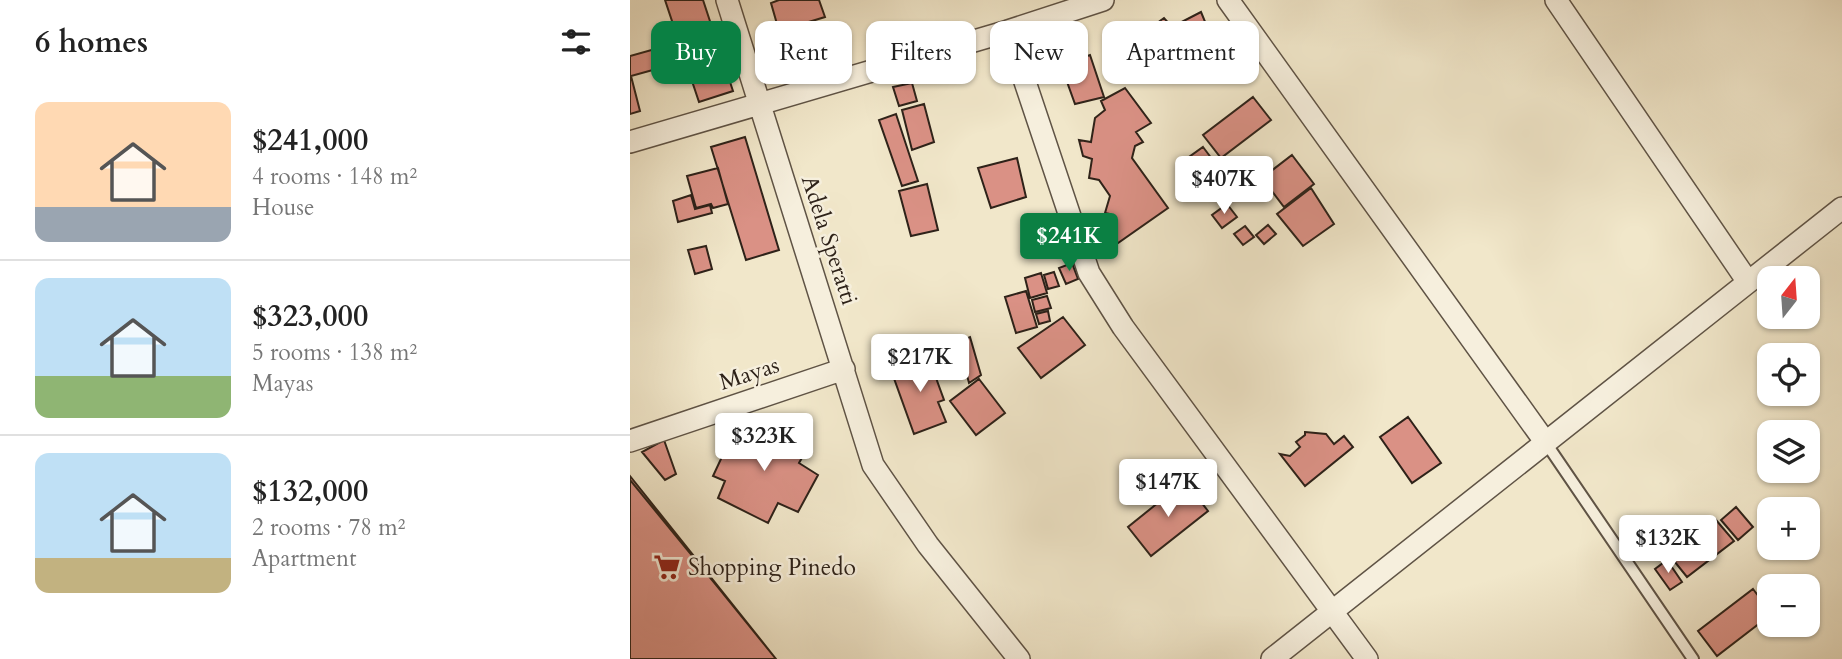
<!DOCTYPE html>
<html lang="en">
<head>
<meta charset="utf-8">
<style>
	body { margin:0; font-family:Cardo,serif; background:#f2f2f2; color:#222; height:100vh; display:flex; flex-direction:column; font-size:26px; white-space:nowrap }
	* { box-sizing:border-box; margin:0 }
	p { font-size:23px; color:#767676 }
	.icon { flex:none; width:38px; height:38px; fill:none; stroke:currentColor; stroke-width:2; stroke-linecap:round; stroke-linejoin:round }
	.map { position:relative; flex:1; overflow:hidden }
	.sheet { display:flex; flex-direction:column; background:#fff; width:630px }
	.sheet>* { flex:none }
	.hud { position:absolute; left:21px; top:21px; width:665px; height:63px; display:flex; gap:14px }
	.needle { width:46px; rotate:17deg }
	.buttons { position:absolute; left:1127px; top:266px; display:grid; gap:14px }
	.buttons a { display:grid; place-items:center; width:63px; height:63px; border-radius:14px; background:#fff; box-shadow:0 2px 5px #0004; font-size:35px }
	.price { position:absolute; translate:-50% -60px; padding:0 16px; border-radius:7px; background:#fff; color:#222; font-size:23px; line-height:46px; filter:drop-shadow(0 2px 4px #0008) }
	.price::after { content:''; position:absolute; left:50%; top:42px; width:21px; height:16px; margin-left:-10px; background:inherit; clip-path:polygon(0 0,100% 0,50% 100%) }
	.price.active { background:#0b8043; color:#fff }
	ul { padding:0; list-style:none }
	li { display:flex; align-items:center; gap:21px; height:175px; padding:0 35px }
	li+li { border-top:2px solid #e0e0e0 }
	li span { display:grid; place-items:center; flex:none; width:196px; height:140px; border-radius:14px; color:#555 }
	li>.icon { margin-inline-start:auto }
	span .icon { width:84px; height:84px; fill:#fffc; stroke-width:1 }
	li b { font-size:30px }
	h2 { display:flex; justify-content:space-between; align-items:center; height:84px; padding:0 35px; font-size:30px }
	.pill { padding:0 24px; border-radius:14px; background:#fff; box-shadow:0 2px 5px #0004; font-size:24px; line-height:63px }
	.pill.active { background:#0b8043; color:#fff }
	main { display:flex; flex:1; min-height:0 }
	.map>svg:first-child { display:block }
	.building { fill:#da9185; stroke:#2e2219; stroke-width:2 }
	.lines { fill:none; stroke-linecap:round; stroke-linejoin:round }
	.service-casing { stroke:#5f5345; stroke-width:14 }
	.minor-casing { stroke:#5f5345; stroke-width:24 }
	.service { stroke:#f6efdd; stroke-width:10 }
	.minor { stroke:#f6efdd; stroke-width:21 }
	.labels { text-anchor:middle; stroke-width:5; stroke-linejoin:round; paint-order:stroke }
	.street-label { font-size:23px; fill:#2e2219; stroke:#f6efdd }
	.poi-label { font-size:23px; fill:#2e2219; stroke:#f6efdd; text-anchor:start }
</style>
</head>
<body>
<main>
<section class="sheet">
<h2>6 homes<svg class="icon" aria-label="filters" viewBox="0 0 24 24"><path d="M4 7h16M4 17h16"/><circle cx="9" cy="7" r="2"/><circle cx="15" cy="17" r="2"/></svg></h2>
<ul>
<li><span style="background:linear-gradient(#ffd9b3 75%,#9aa5b1 0)"><svg class="icon" aria-label="home" viewBox="0 0 24 24"><path d="M3 11l9-7 9 7M6 9v11h12V9"/></svg></span><div><b>$241,000</b><p>4 rooms · 148 m²</p><p>House</p></div></li>
<li><span style="background:linear-gradient(#bfe0f5 70%,#8fb573 0)"><svg class="icon" aria-label="home" viewBox="0 0 24 24"><path d="M3 11l9-7 9 7M6 9v11h12V9"/></svg></span><div><b>$323,000</b><p>5 rooms · 138 m²</p><p>Mayas</p></div></li>
<li><span style="background:linear-gradient(#bfe0f5 75%,#c2b280 0)"><svg class="icon" aria-label="home" viewBox="0 0 24 24"><path d="M3 11l9-7 9 7M6 9v11h12V9"/></svg></span><div><b>$132,000</b><p>2 rooms · 78 m²</p><p>Apartment</p></div></li>
</ul>
</section>
<div class="map">
<svg width="1212" height="659" viewBox="0 0 1212 659">
	<rect width="100%" height="100%" fill="#f1e7ca"/>
	<filter id="stains"><feTurbulence type="fractalNoise" baseFrequency=".00286" numOctaves="4"/><feColorMatrix values="0 0 0 0 .2 0 0 0 0 .09 0 0 0 0 .02 0 0 0 .5 -.17"/></filter>
	<radialGradient id="worn" r=".72"><stop offset=".6" stop-color="#630" stop-opacity="0"/><stop offset="1" stop-color="#630" stop-opacity=".3"/></radialGradient>
	<!-- building -->
	<path class="building" d="M35,0H73L103,91L69,102Z
		M149,0H189L195,17L149,31L141,3Z
		M571,12L576,24L518,62L506,38L534,18L542,27Z
		M43,44L48,63L1,76L10,111L0,114V56Z
		M460,55L474,97L445,104L431,65Z
		M282,83L287,101L269,106L263,87Z
		M495,88L521,123L506,132L513,142L505,146L502,158L538,208L478,250L474,243L480,214L475,213L480,196L469,180L459,178L462,159L453,156L449,140L461,142L465,118L475,110L471,101Z
		M623,97L641,120L591,158L573,135Z
		M294,104L304,142L282,150L272,110Z
		M266,114L288,181L272,186L249,120Z
		M115,137L149,250L116,260L81,147Z
		M573,147L588,167L568,182L552,162Z
		M662,155L684,184L654,207L632,178Z
		M387,158L396,197L361,208L348,168Z
		M88,168L98,204L83,208L81,204L66,208L57,176Z
		M297,184L308,230L281,236L269,191Z
		M681,188L704,224L673,246L647,214Z
		M61,195L65,209L80,205L82,213L48,222L43,201Z
		M597,204L607,217L592,228L582,215Z
		M638,225L646,234L634,244L626,235Z
		M615,226L624,237L613,245L604,234Z
		M76,246L82,269L65,274L58,250Z
		M442,263L448,279L436,284L429,268Z
		M424,272L429,286L418,289L414,275Z
		M411,273L417,293L400,298L395,278Z
		M396,291L407,327L386,333L375,297Z
		M417,296L421,308L405,312L402,300Z
		M418,311L420,321L409,324L406,314Z
		M433,317L455,345L411,378L388,348Z
		M340,337L351,375L339,383L328,342Z
		M298,356L314,400L308,402L316,422L284,434L261,370Z
		M349,379L375,413L346,435L320,401Z
		M778,417L811,463L782,483L750,437Z
		M130,422L177,449L169,463L188,475L168,512L148,503L138,523L88,498L95,481L83,476L104,431L121,439Z
		M675,432L696,434L704,444L714,436L723,447L675,486L650,454L660,456L670,447L666,442L675,435Z
		M34,440L46,474L35,480L12,452Z
		M0,476L146,659H0Z
		M0,480L87,586L146,659H0Z
		M0,480L87,586L146,659H0Z
		M555,481L578,511L521,556L498,527Z
		M1106,507L1123,527L1108,540L1091,520Z
		M1086,520L1104,541L1057,577L1040,556Z
		M1037,560L1052,582L1040,590L1025,569Z
		M1123,589L1139,610V616L1087,656L1068,631Z"/>
	<g class="lines">
		<!-- service casing -->
		<g class="service-casing">
			<path id="service" d="M916,443L1063,659"/>
		</g>
		<!-- minor casing -->
		<g class="minor-casing">
			<path id="minor" d="M97,0L243,465L298,545L389,659
				M598,0L916,443
				M926,0L1118,282
				M378,31L459,273L493,327L737,659
				M0,142L378,31L473,0
				M0,441L214,369
				M642,659L1212,208"/>
		</g>
		<!-- service -->
		<use href="#service" class="service"/>
		<!-- minor -->
		<use href="#minor" class="minor"/>
	</g>
	<!-- icons -->
	<defs>
		<g id="supermarket-bare" transform="scale(2.1)"><path d="M-6-5.5h2.5l.6 2H6L4.5 2H-2.5L-4.4-4H-6ZM-1.5 3.2a1.3 1.3 0 1 0 .1 0ZM3 3.2a1.3 1.3 0 1 0 .1 0Z" fill="#8f2418" stroke="#f6efdd" stroke-width="2.5" paint-order="stroke"/></g>
	</defs>
	<g fill-rule="evenodd">
		<use href="#supermarket-bare" x="37" y="567"/>
	</g>
	<g class="labels">
		<!-- street labels -->
		<g class="street-label">
			<text transform="translate(200 240) rotate(72)" y="8">Adela Speratti</text>
			<text transform="translate(119 373) rotate(-18)" y="8">Mayas</text>
		</g>
		<!-- poi labels -->
		<g class="poi-label">
			<text x="58" y="575">Shopping Pinedo</text>
		</g>
	</g>
	<rect width="100%" height="100%" filter="url(#stains)"/>
	<rect width="100%" height="100%" fill="url(#worn)"/>
</svg>
<div class="buttons">
<a><svg class="needle" viewBox="-14 -14 28 28"><path d="M0-13l5 13h-10z" fill="#e53935"/><path d="M0 13l5-13h-10z" fill="#767676"/></svg></a>
<a><svg class="icon" aria-label="locate" viewBox="0 0 24 24"><circle cx="12" cy="12" r="6"/><path d="M12 2v4M12 18v4M2 12h4M18 12h4"/></svg></a>
<a><svg class="icon" aria-label="layers" viewBox="0 0 24 24"><path d="M12 4l9 5-9 5-9-5zM3 14l9 5 9-5"/></svg></a>
<a>+</a>
<a>−</a>
</div>
<b class="price" style="left:594px;top:216px">$407K</b>
<b class="price active" style="left:439px;top:273px">$241K</b>
<b class="price" style="left:290px;top:394px">$217K</b>
<b class="price" style="left:134px;top:473px">$323K</b>
<b class="price" style="left:538px;top:519px">$147K</b>
<b class="price" style="left:1038px;top:575px">$132K</b>
<div class="hud">
<a class="pill active">Buy</a>
<a class="pill">Rent</a>
<a class="pill">Filters</a>
<a class="pill">New</a>
<a class="pill">Apartment</a>
</div>
</div>
</main>
</body>
</html>
